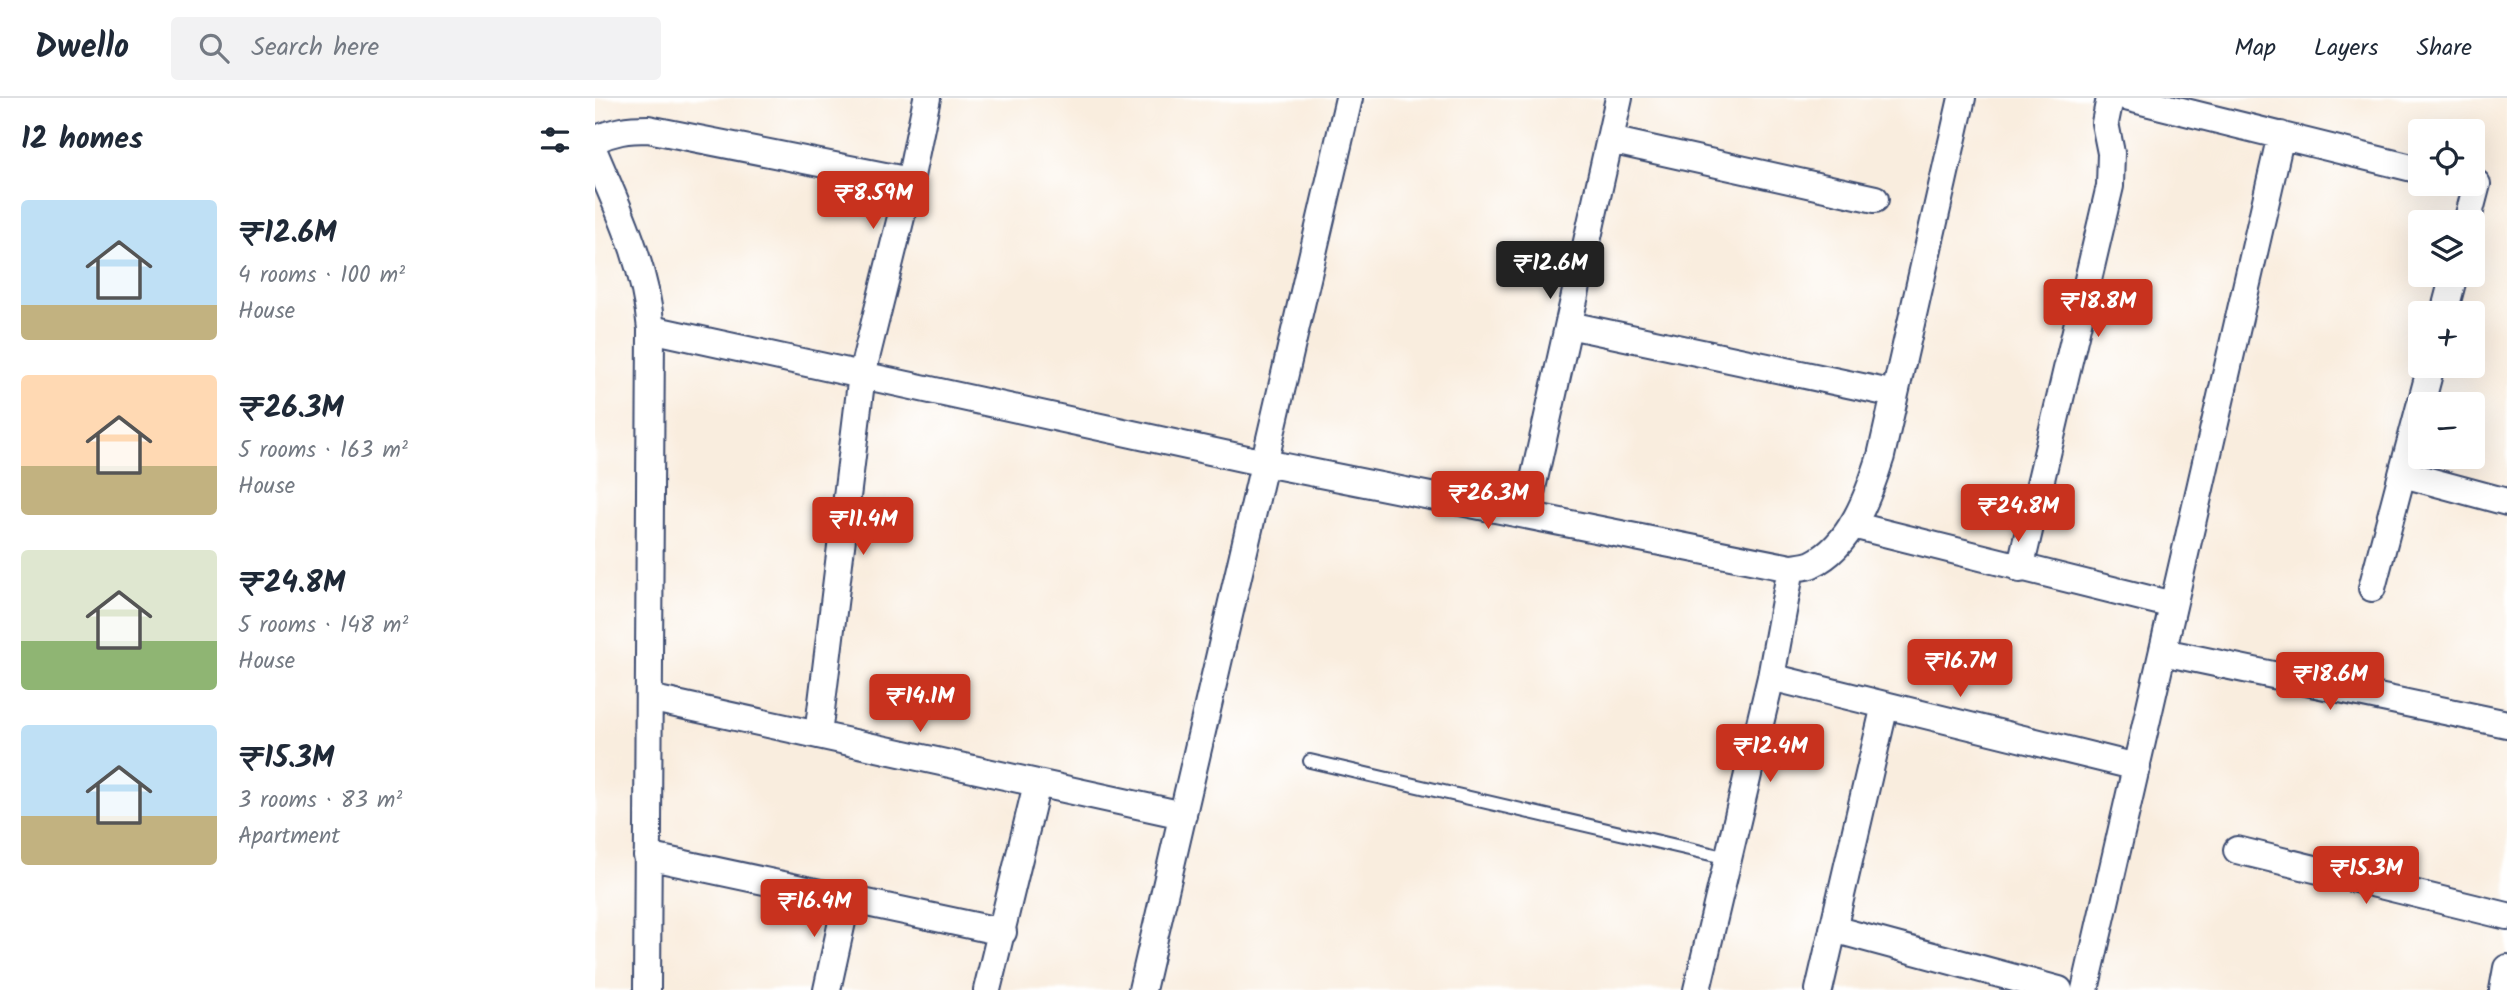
<!DOCTYPE html>
<html lang="en">
<head>
<meta charset="utf-8">
<style>
	body { margin:0; font-family:Kalam,sans-serif; background:#f2f2f3; color:#1f2937; height:100vh; display:flex; flex-direction:column; font-size:26px; white-space:nowrap }
	* { box-sizing:border-box; margin:0 }
	p { font-size:23px; color:#747a83 }
	.icon { flex:none; width:38px; height:38px; fill:none; stroke:currentColor; stroke-width:2; stroke-linecap:round; stroke-linejoin:round }
	.map { position:relative; flex:1; overflow:hidden }
	.side { display:flex; flex-direction:column; background:#fff; width:595px }
	.side>* { flex:none }
	.buttons { position:absolute; left:1813px; top:21px; display:grid; gap:14px }
	.buttons a { display:grid; place-items:center; width:77px; height:77px; border-radius:7px; background:#fff; box-shadow:0 7px 28px #0002; font-size:35px }
	.price { position:absolute; translate:-50% -60px; padding:0 16px; border-radius:7px; background:#c8321e; color:#fff; font-size:23px; line-height:46px; filter:drop-shadow(0 2px 4px #0008) }
	.price::after { content:''; position:absolute; left:50%; top:42px; width:21px; height:16px; margin-left:-10px; background:inherit; clip-path:polygon(0 0,100% 0,50% 100%) }
	.price.selected { background:#222; color:#fff }
	ul { padding:0; list-style:none }
	li { display:flex; align-items:center; gap:21px; height:175px; padding:0 21px }
	li span { display:grid; place-items:center; flex:none; width:196px; height:140px; border-radius:7px; color:#555 }
	li>.icon { margin-inline-start:auto }
	span .icon { width:84px; height:84px; fill:#fffc; stroke-width:1 }
	li b { font-size:30px }
	h2 { display:flex; justify-content:space-between; align-items:center; height:84px; padding:0 21px; font-size:30px }
	header { display:flex; align-items:center; gap:42px; box-sizing:border-box; height:98px; padding:0 35px; background:#fff; border-bottom:2px solid #e0e1e3 }
	header strong { font-size:33px }
	nav { display:flex; gap:38px; margin-inline-start:auto; font-size:24px }
	.search { width:490px; height:63px; background:#f2f2f3; display:flex; align-items:center; gap:18px; box-sizing:border-box; padding:0 24px; border-radius:7px; color:#747a83; font-size:26px }
	main { display:flex; flex:1; min-height:0 }
	.map>svg:first-child { display:block }
	.lines { fill:none; stroke-linecap:round; stroke-linejoin:round }
	.lane-casing { stroke:#3c4c71; stroke-width:16 }
	.street-casing { stroke:#3c4c71; stroke-width:30 }
	.lane { stroke:#fff; stroke-width:12 }
	.street { stroke:#fff; stroke-width:26 }
</style>
</head>
<body>
<header>
<strong>Dwello</strong>
<div class="search"><svg class="icon" aria-label="search" viewBox="0 0 24 24"><circle cx="10" cy="10" r="6"/><path d="M15 15l6 6"/></svg>Search here</div>
<nav><a>Map</a><a>Layers</a><a>Share</a></nav>
</header>
<main>
<section class="side">
<h2>12 homes<svg class="icon" aria-label="filters" viewBox="0 0 24 24"><path d="M4 7h16M4 17h16"/><circle cx="9" cy="7" r="2"/><circle cx="15" cy="17" r="2"/></svg></h2>
<ul>
<li><span style="background:linear-gradient(#bfe0f5 75%,#c2b280 0)"><svg class="icon" aria-label="home" viewBox="0 0 24 24"><path d="M3 11l9-7 9 7M6 9v11h12V9"/></svg></span><div><b>₹12.6M</b><p>4 rooms · 100 m²</p><p>House</p></div></li>
<li><span style="background:linear-gradient(#ffd9b3 65%,#c2b280 0)"><svg class="icon" aria-label="home" viewBox="0 0 24 24"><path d="M3 11l9-7 9 7M6 9v11h12V9"/></svg></span><div><b>₹26.3M</b><p>5 rooms · 163 m²</p><p>House</p></div></li>
<li><span style="background:linear-gradient(#dfe7d0 65%,#8fb573 0)"><svg class="icon" aria-label="home" viewBox="0 0 24 24"><path d="M3 11l9-7 9 7M6 9v11h12V9"/></svg></span><div><b>₹24.8M</b><p>5 rooms · 148 m²</p><p>House</p></div></li>
<li><span style="background:linear-gradient(#bfe0f5 65%,#c2b280 0)"><svg class="icon" aria-label="home" viewBox="0 0 24 24"><path d="M3 11l9-7 9 7M6 9v11h12V9"/></svg></span><div><b>₹15.3M</b><p>3 rooms · 83 m²</p><p>Apartment</p></div></li>
</ul>
</section>
<div class="map">
<svg width="1912" height="892" viewBox="0 0 1912 892">
	<rect width="100%" height="100%" fill="#fff"/>
	<filter id="ink" filterUnits="userSpaceOnUse"><feTurbulence type="fractalNoise" baseFrequency=".0143" numOctaves="2"/><feDisplacementMap in="SourceGraphic" scale="14" xChannelSelector="R" yChannelSelector="G"/><feConvolveMatrix kernelMatrix="1 2 1 2 8 2 1 2 1" color-interpolation-filters="sRGB"/></filter>
	<filter id="wash" filterUnits="userSpaceOnUse"><feTurbulence type="fractalNoise" baseFrequency=".00686" numOctaves="4" result="noise"/><feDisplacementMap in="SourceGraphic" scale="28" xChannelSelector="R" yChannelSelector="G"/><feGaussianBlur stdDeviation="1.57" result="paint"/><feColorMatrix in="noise" values="0 0 0 0 0 0 0 0 0 0 0 0 0 0 0 0 0 1.4 0 .05"/><feComposite in="paint" operator="in"/></filter>
	<g filter="url(#wash)">
		<rect width="100%" height="100%" fill="#f9edde"/>
	</g>
	<g filter="url(#ink)">
		<g class="lines">
			<!-- lane casing -->
			<g class="lane-casing">
				<path id="lane" d="M715,663L1133,760"/>
			</g>
			<!-- street casing -->
			<g class="street-casing">
				<path id="street" d="M1534,0L1825,72
					M0,42C18,33 33,31 53,31L315,83
					M1015,42L1280,101
					M0,56C25,115 50,166 56,231L52,892
					M1872,124L1882,86L1878,85
					M1849,215L1859,177
					M974,227L1300,296
					M56,231L670,365L1196,470C1203,469 1211,469 1217,466C1256,448 1274,396 1286,358L1367,0
					M1826,306L1836,268
					M1808,376L1912,404
					M931,417L1024,0
					M1257,427L1578,507
					M1425,471L1515,88L1516,55L1510,25L1515,0
					M1777,490L1825,308
					M1568,554L1912,626
					M1176,579L1542,669
					M54,600L588,717
					M223,637L267,276L315,83L332,0
					M1642,752L1912,818
					M52,758L408,834
					M1238,831L1464,892
					M232,892L252,801
					M392,892L442,686
					M547,892L754,0
					M1102,892L1176,579L1196,470
					M1224,892L1290,607
					M1490,892L1686,37
					M1908,892L1912,870"/>
			</g>
			<!-- lane -->
			<use href="#lane" class="lane"/>
			<!-- street -->
			<use href="#street" class="street"/>
		</g>
	</g>
</svg>
<div class="buttons">
<a><svg class="icon" aria-label="locate" viewBox="0 0 24 24"><circle cx="12" cy="12" r="6"/><path d="M12 2v4M12 18v4M2 12h4M18 12h4"/></svg></a>
<a><svg class="icon" aria-label="layers" viewBox="0 0 24 24"><path d="M12 4l9 5-9 5-9-5zM3 14l9 5 9-5"/></svg></a>
<a>+</a>
<a>−</a>
</div>
<b class="price" style="left:278px;top:133px">₹8.59M</b>
<b class="price selected" style="left:955px;top:203px">₹12.6M</b>
<b class="price" style="left:1503px;top:241px">₹18.8M</b>
<b class="price" style="left:893px;top:433px">₹26.3M</b>
<b class="price" style="left:1423px;top:446px">₹24.8M</b>
<b class="price" style="left:268px;top:459px">₹11.4M</b>
<b class="price" style="left:1365px;top:601px">₹16.7M</b>
<b class="price" style="left:1735px;top:614px">₹18.6M</b>
<b class="price" style="left:325px;top:636px">₹14.1M</b>
<b class="price" style="left:1175px;top:686px">₹12.4M</b>
<b class="price" style="left:1771px;top:808px">₹15.3M</b>
<b class="price" style="left:219px;top:841px">₹16.4M</b>
</div>
</main>
</body>
</html>
